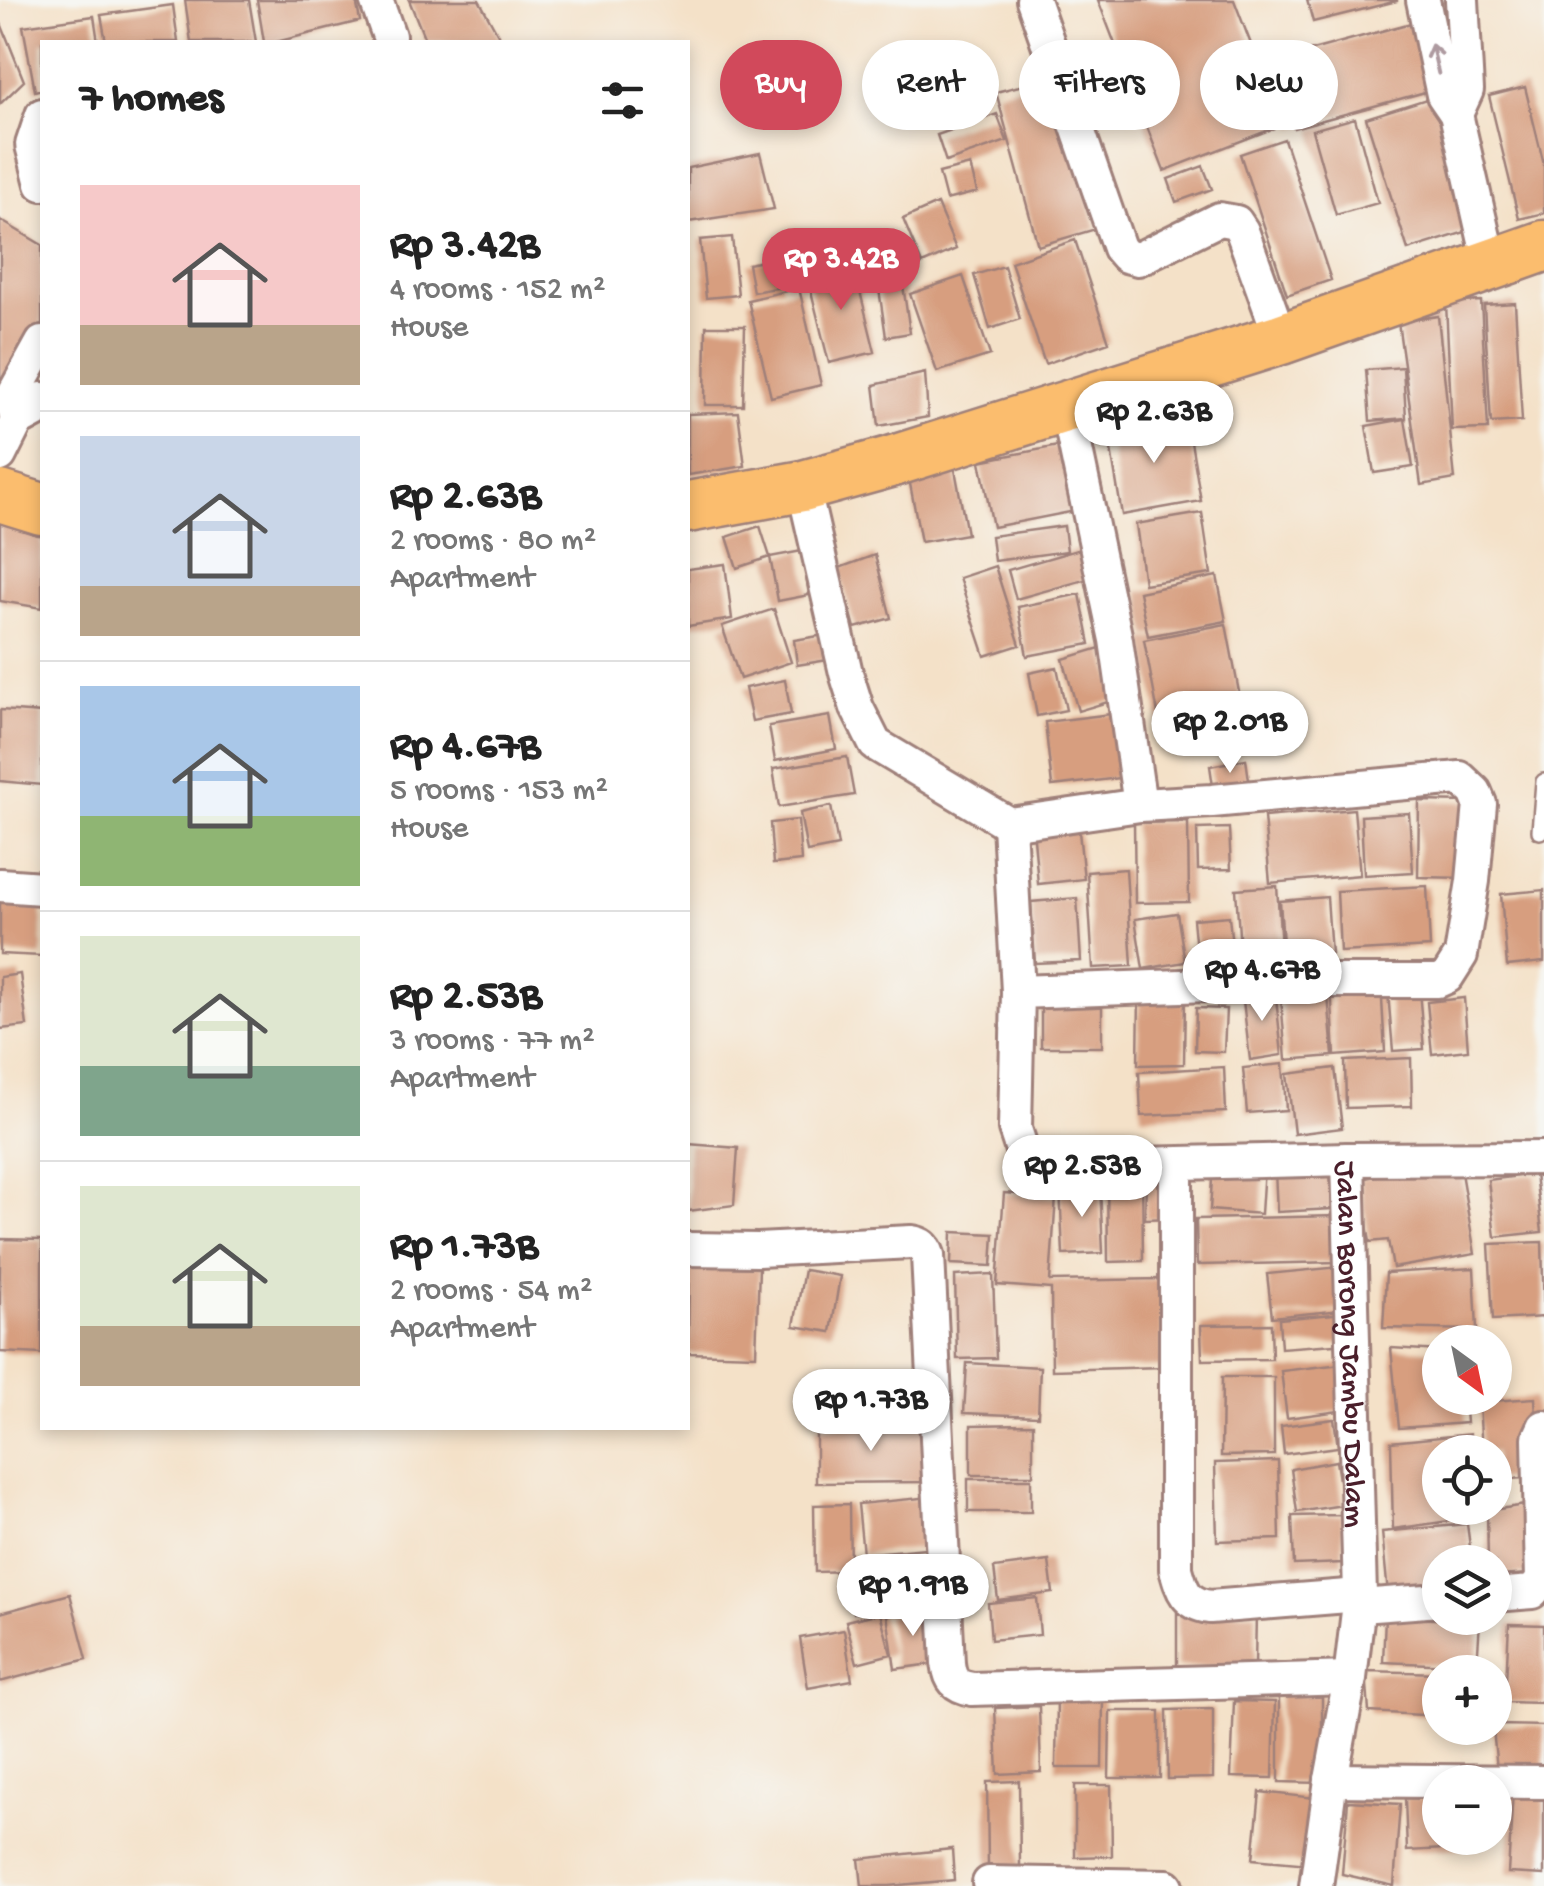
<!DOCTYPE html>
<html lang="en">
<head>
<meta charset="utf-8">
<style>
	body { margin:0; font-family:"Gochi Hand",sans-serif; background:#f2f2f2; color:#222; height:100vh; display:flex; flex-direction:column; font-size:38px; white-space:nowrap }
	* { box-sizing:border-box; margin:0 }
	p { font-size:32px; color:#767676 }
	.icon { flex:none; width:55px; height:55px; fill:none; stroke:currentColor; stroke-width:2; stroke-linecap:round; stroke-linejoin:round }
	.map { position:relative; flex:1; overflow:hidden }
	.side { position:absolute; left:40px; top:40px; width:650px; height:1390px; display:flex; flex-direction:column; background:#fff; border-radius:0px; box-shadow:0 5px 15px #0003 }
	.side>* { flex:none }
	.hud { position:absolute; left:720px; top:40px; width:672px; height:90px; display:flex; gap:20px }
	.needle { width:65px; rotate:147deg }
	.tools { position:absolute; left:1422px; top:1325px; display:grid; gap:20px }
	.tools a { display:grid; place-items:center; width:90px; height:90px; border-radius:50%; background:#fff; box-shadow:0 5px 15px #0003; font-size:50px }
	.price { position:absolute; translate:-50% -85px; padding:0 22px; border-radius:35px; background:#fff; color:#222; font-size:32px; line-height:65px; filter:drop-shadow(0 2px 5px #0008) }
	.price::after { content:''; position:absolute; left:50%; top:60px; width:30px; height:22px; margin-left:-15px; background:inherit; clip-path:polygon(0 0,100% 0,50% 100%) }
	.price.current { background:#d1495b; color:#fff }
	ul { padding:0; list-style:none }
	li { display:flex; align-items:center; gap:30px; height:250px; padding:0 40px }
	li+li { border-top:2px solid #e0e0e0 }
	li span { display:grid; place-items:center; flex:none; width:280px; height:200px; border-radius:0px; color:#555 }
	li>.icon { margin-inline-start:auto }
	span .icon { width:120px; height:120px; fill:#fffc; stroke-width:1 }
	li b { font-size:42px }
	h2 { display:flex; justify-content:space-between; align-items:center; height:120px; padding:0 40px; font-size:42px }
	.pill { padding:0 35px; border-radius:45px; background:#fff; box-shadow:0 5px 15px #0003; font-size:35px; line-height:90px }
	.pill.current { background:#d1495b; color:#fff }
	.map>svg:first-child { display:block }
	.building { fill:#d79e7f }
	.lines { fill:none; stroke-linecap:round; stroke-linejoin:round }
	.service-casing { stroke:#9f807a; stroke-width:20 }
	.minor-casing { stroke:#9f807a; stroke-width:38 }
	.primary-casing { stroke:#9f807a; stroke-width:55 }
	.service { stroke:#fff; stroke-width:15 }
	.minor { stroke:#fff; stroke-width:32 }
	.primary { stroke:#fbbd6e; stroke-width:50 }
	.oneway { stroke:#ae9aa0 }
	.labels { text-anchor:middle; stroke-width:8; stroke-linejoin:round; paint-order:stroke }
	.street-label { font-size:32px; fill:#4a1f2b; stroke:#f6f6f2 }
</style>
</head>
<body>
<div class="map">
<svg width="1544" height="1886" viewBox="0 0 1544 1886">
	<rect width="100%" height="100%" fill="#f6f6f2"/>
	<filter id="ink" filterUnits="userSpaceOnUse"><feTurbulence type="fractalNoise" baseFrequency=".01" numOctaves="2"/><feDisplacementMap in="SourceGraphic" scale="20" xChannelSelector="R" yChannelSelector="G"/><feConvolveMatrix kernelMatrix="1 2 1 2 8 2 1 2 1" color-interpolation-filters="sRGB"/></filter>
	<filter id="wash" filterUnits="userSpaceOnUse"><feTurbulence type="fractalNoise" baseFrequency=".0048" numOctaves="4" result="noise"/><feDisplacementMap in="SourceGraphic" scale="40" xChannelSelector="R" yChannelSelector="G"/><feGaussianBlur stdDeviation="2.25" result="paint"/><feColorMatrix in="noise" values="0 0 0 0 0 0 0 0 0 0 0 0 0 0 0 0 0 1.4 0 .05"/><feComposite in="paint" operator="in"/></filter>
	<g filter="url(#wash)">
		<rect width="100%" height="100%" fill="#f4e1c8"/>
		<g id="blocks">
			<!-- building -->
			<path class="building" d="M185,0H249L256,42H191Z
				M257,0H356L360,21L276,42H264Z
				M409,0H479L502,42H426Z
				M1098,0H1234L1282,125L1164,171Z
				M1307,0H1397V1L1313,22Z
				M173,5L178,42H106L101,15Z
				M94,16L98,42H42V89L35,91L23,26Z
				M0,21L24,81L0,104Z
				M1418,21L1436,89L1294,128L1276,60Z
				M1054,77L1096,229L1038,246L996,92Z
				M1525,87L1544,165V213L1519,219L1489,96Z
				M1436,96L1478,228L1408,250L1366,118Z
				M997,114L1007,141L946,162L937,135Z
				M1355,118L1378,203L1336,215L1312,130Z
				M1284,139L1331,280L1287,295L1240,154Z
				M760,153L774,209L688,222V168Z
				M970,165L977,192L946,200L939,173Z
				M1203,166L1212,189L1176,202L1168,179Z
				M937,204L956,249L922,264L903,219Z
				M0,220L42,245V325L0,386Z
				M732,237L738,295L706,298L700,240Z
				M1075,240L1109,342L1045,364L1011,262Z
				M777,258L782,287L753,292L748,264Z
				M853,263L875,352L829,363L807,275Z
				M1004,266L1020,319L990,329L974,275Z
				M963,276L990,355L937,372L910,294Z
				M903,285L910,333L886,337L879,289Z
				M799,288L821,385L771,397L748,300Z
				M1481,301L1488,429L1452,430L1446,303Z
				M1515,303L1522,421L1491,423L1484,305Z
				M1438,316L1455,479L1421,485L1398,322Z
				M706,326H745L743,405H705Z
				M1403,367L1406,418L1370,421L1366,370Z
				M925,373L928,417L879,426L874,385Z
				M738,412L745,466L688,475V414Z
				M1187,418L1201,501L1122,515L1108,432Z
				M1405,419L1413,467L1374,473L1366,426Z
				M1063,445L1075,511L993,527L980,461Z
				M954,464L967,534L921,542L908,473Z
				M1202,513L1211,574L1144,584L1136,524Z
				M0,523L42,529V608L0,601Z
				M760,526L770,557L737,568L727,537Z
				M1064,526L1067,551L994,561L991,536Z
				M1080,549L1088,579L1016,599L1008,570Z
				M802,551L809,595L778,601L770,557Z
				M875,555L891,618L855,628L839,568Z
				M725,564L732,619L688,626V569Z
				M995,566L1020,645L985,656L959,578Z
				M1217,576L1226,621L1148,636L1139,592Z
				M1080,594L1090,644L1027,656L1018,607Z
				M774,609L791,662L740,679L722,626Z
				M1226,624L1243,713L1161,729L1144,640Z
				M825,635L828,660L797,665L794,640Z
				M1103,647L1118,699L1078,711L1063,659Z
				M1057,667L1066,710L1037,716L1029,673Z
				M785,680L791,714L752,721L745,688Z
				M0,710L42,713V785L0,781Z
				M1120,713L1128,777L1052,786L1045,722Z
				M830,716L836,749L775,761L769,726Z
				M847,757L854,795L779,807L773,769Z
				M1246,759L1250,787L1214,793L1210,766Z
				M1419,801L1470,802L1469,878L1418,877Z
				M831,806L838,846L807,852L800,813Z
				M1354,809L1360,875L1270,883L1264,817Z
				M1409,813L1413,872L1364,875L1361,816Z
				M798,820L801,861L773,864L770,823Z
				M1078,822L1084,879L1038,884L1033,827Z
				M1188,822L1189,902L1135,903L1134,823Z
				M1229,828L1231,869L1198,870L1197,829Z
				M1126,869L1132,966L1093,968L1087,872Z
				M1277,886L1281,947L1240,950L1236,889Z
				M1427,886L1430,947L1340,952L1337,891Z
				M1544,890V962L1507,966L1501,894Z
				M1327,897L1331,954L1284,958L1280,901Z
				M1077,898L1081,961L1035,963L1031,902Z
				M0,899L42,901V956L0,954Z
				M1177,913L1185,962L1143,969L1135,919Z
				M1229,916L1233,957L1197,961L1193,919Z
				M20,974L27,1026L0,1029V977Z
				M1381,982L1385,1052L1335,1056L1331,985Z
				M1327,983L1333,1056L1286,1060L1280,986Z
				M1275,988L1282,1055L1250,1060L1242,992Z
				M1419,990L1424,1049L1393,1051L1388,993Z
				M1139,995H1185L1184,1064L1138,1065Z
				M1464,998L1468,1050L1432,1054L1427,1002Z
				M1041,1002H1102V1047H1041Z
				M1196,1008L1226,1009L1224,1052L1195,1051Z
				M1411,1058L1412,1106L1346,1108L1345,1061Z
				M1283,1064L1286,1110L1247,1113L1243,1068Z
				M1224,1067L1226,1112L1141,1116L1139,1072Z
				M1335,1068L1342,1128L1294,1134L1287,1074Z
				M688,1144L738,1148L734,1205L688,1211Z
				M1459,1161L1475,1254L1393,1268L1388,1240L1370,1242L1359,1179Z
				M1213,1164L1264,1167L1261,1214L1210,1210Z
				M1142,1169L1143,1261L1108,1262L1107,1170Z
				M1330,1169L1332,1209L1277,1212L1275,1171Z
				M1535,1174L1542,1232L1495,1237L1488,1180Z
				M1146,1182H1171V1218L1145,1219Z
				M1100,1184L1103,1253L1063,1255L1060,1186Z
				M1004,1193L1056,1197L1050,1281L1161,1279L1163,1367L1052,1370L1051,1289L997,1285Z
				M1338,1216L1339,1262L1197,1265L1196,1219Z
				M952,1232L994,1234L992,1266L951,1264Z
				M0,1239L42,1240V1354L0,1352Z
				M1542,1242L1544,1317L1493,1320L1489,1244Z
				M689,1265L759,1268L756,1355L688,1353Z
				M1340,1267L1343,1310L1272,1317L1267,1274Z
				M1474,1268L1477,1330L1383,1328L1386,1273Z
				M804,1270L840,1276L831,1332L794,1326Z
				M993,1274L996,1358L957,1359L955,1276Z
				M1345,1313L1348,1343L1281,1348L1279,1319Z
				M1271,1324L1272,1359L1202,1360L1201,1325Z
				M1391,1348L1440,1351V1398H1464L1466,1423L1399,1428Z
				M967,1363L1040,1367L1038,1416L964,1413Z
				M1342,1364L1347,1410L1287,1418L1281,1371Z
				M1222,1377H1274V1455L1221,1456Z
				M1535,1398L1539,1477L1495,1480V1452H1482L1479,1402Z
				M1334,1419L1338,1447L1284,1454L1281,1426Z
				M1033,1424V1475H971V1425Z
				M926,1425V1482L816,1483V1427Z
				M1470,1434L1472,1452H1440V1508H1477L1478,1517L1393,1529L1391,1442Z
				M1278,1461L1280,1539L1217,1541L1215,1463Z
				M1336,1461L1343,1505L1297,1512L1291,1469Z
				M968,1479H1031V1512H968Z
				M931,1497L936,1547L863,1554L858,1504Z
				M849,1504L850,1571L815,1572L814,1505Z
				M1531,1504V1574L1495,1576V1562H1488L1487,1511Z
				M1342,1515L1343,1563L1294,1565L1292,1516Z
				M1467,1524L1472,1562H1440V1592L1388,1594L1382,1532Z
				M1049,1561L1053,1593L998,1600L994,1568Z
				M928,1570L931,1605L854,1613L850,1577Z
				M70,1594L87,1659L0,1682V1613Z
				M1037,1598L1040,1635L991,1640L988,1603Z
				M931,1608L939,1663L895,1669L887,1615Z
				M1177,1612H1256L1255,1667H1177Z
				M880,1613L891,1654L857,1663L846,1621Z
				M1385,1617L1480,1621L1477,1666L1383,1662Z
				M1509,1624L1544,1625V1703L1505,1702Z
				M844,1630L852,1680L808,1688L800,1638Z
				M1366,1671L1440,1673V1716L1369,1712Z
				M1279,1694H1322V1783L1279,1782Z
				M1057,1697H1103L1102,1768H1056Z
				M1234,1701L1275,1702L1273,1778L1231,1777Z
				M1039,1706L1041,1772L998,1774L995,1708Z
				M1213,1709V1778L1168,1779L1167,1710Z
				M1110,1711H1160V1778H1109Z
				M1495,1725L1544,1726V1769L1497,1770L1493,1728Z
				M1019,1781L1020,1867H988L987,1782Z
				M1075,1785H1111L1112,1856L1075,1857Z
				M1513,1791L1544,1793V1875L1508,1873Z
				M1260,1792L1316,1798L1309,1864L1253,1859Z
				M1405,1798L1440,1799V1838H1483V1847L1407,1851Z
				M1348,1801L1400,1804L1394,1886L1342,1874Z
				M952,1849L954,1880L889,1886H862L859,1859Z"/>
		</g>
	</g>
	<g filter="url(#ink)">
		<use href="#blocks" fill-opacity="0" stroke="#9f807a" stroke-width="2.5"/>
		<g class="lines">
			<!-- service casing -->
			<g class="service-casing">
				<path id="service" d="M1540,831L1544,782"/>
			</g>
			<!-- minor casing -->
			<g class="minor-casing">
				<g id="minor">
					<path d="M376,0L389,36"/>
					<path d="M1033,0L1119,248L1126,256L1138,259L1219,219L1236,222L1242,231L1281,339"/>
					<path d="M1423,0L1443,95L1456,114L1490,264"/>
					<path d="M1456,114L1467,90L1462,0"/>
					<path d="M42,115L32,145L42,184"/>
					<path d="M1067,407L1116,640L1140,805"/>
					<path d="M17,421L12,397L42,343"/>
					<path d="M0,455L17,421L37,410L42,399"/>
					<path d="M803,486L846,673L857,708L875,744L1009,824"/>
					<path d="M0,885L42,888"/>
					<path id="s1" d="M1018,992L1315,981H1438L1447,977L1461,955L1473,881L1480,804L1475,792L1460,778L1212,801L1140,805L1009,824L1018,992L1015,1129L1023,1153L1033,1162L1056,1166L1348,1159L1360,1595L1350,1678L1331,1780L1316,1886"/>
					<path d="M1348,1159L1544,1158"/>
					<path d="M1176,1164V1569C1182,1591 1186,1604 1210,1607L1360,1595"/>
					<path d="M688,1249L758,1250L911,1242C920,1243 925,1246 928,1255L948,1663C950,1680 955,1686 972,1689L1350,1678"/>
					<path d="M1495,1595L1532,1592L1542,1581L1539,1438L1544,1427"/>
					<path d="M1360,1606L1440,1600"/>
					<path d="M1331,1780L1544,1782"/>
					<path d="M989,1883L1167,1886"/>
				</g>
			</g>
			<!-- primary casing -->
			<g class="primary-casing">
				<path id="primary" d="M0,496L42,509
					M688,507L803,486L890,462L1281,339L1544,246"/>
			</g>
			<!-- service -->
			<use href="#service" class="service"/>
			<!-- minor -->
			<use href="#minor" class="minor"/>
			<!-- primary -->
			<use href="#primary" class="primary"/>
		</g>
		<!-- one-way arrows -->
		<defs><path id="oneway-shaft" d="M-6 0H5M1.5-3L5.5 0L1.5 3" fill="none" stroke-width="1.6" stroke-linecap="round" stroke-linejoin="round" transform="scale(2.5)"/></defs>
		<use class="oneway" href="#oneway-shaft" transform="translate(1435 59) rotate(-103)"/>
	</g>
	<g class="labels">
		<!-- street labels -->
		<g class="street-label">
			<text dy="11" stroke="none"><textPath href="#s1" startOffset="1940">Jalan Borong Jambu Dalam</textPath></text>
		</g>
	</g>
</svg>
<div class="tools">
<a><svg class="needle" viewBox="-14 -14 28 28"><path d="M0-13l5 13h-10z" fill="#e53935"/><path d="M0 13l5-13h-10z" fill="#767676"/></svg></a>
<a><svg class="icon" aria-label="locate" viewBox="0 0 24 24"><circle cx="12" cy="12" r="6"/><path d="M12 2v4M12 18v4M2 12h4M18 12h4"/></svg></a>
<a><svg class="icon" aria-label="layers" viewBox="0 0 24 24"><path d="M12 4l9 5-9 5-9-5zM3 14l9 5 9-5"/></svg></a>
<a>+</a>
<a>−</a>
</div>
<b class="price current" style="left:841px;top:313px">Rp 3.42B</b>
<b class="price" style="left:1154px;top:466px">Rp 2.63B</b>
<b class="price" style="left:1230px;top:776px">Rp 2.01B</b>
<b class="price" style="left:1262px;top:1024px">Rp 4.67B</b>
<b class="price" style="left:1082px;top:1220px">Rp 2.53B</b>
<b class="price" style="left:871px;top:1454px">Rp 1.73B</b>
<b class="price" style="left:913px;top:1639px">Rp 1.91B</b>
<div class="hud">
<a class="pill current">Buy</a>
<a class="pill">Rent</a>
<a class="pill">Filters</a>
<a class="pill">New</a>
</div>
<section class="side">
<h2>7 homes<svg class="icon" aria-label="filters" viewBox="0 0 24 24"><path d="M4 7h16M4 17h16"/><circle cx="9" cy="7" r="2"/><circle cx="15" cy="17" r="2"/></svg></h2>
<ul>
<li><span style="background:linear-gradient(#f6c9c9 70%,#b9a48a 0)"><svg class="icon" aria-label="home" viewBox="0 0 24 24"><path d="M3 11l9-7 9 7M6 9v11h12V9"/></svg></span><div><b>Rp 3.42B</b><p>4 rooms · 152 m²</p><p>House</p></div></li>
<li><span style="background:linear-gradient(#c9d6e8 75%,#b9a48a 0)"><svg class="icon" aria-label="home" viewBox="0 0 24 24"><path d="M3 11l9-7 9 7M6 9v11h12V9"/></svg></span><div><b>Rp 2.63B</b><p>2 rooms · 80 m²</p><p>Apartment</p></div></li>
<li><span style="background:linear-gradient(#a9c7e8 65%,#8fb573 0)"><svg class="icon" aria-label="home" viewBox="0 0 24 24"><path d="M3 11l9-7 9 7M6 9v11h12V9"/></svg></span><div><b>Rp 4.67B</b><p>5 rooms · 153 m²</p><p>House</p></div></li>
<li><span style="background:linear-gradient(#dfe7d0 65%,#7fa58c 0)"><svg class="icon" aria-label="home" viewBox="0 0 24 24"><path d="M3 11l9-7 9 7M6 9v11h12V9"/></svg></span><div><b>Rp 2.53B</b><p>3 rooms · 77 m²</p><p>Apartment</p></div></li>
<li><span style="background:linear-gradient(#dfe7d0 70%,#b9a48a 0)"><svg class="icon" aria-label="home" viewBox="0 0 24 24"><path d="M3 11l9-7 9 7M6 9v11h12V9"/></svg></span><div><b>Rp 1.73B</b><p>2 rooms · 54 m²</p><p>Apartment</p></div></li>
</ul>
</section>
</div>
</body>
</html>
